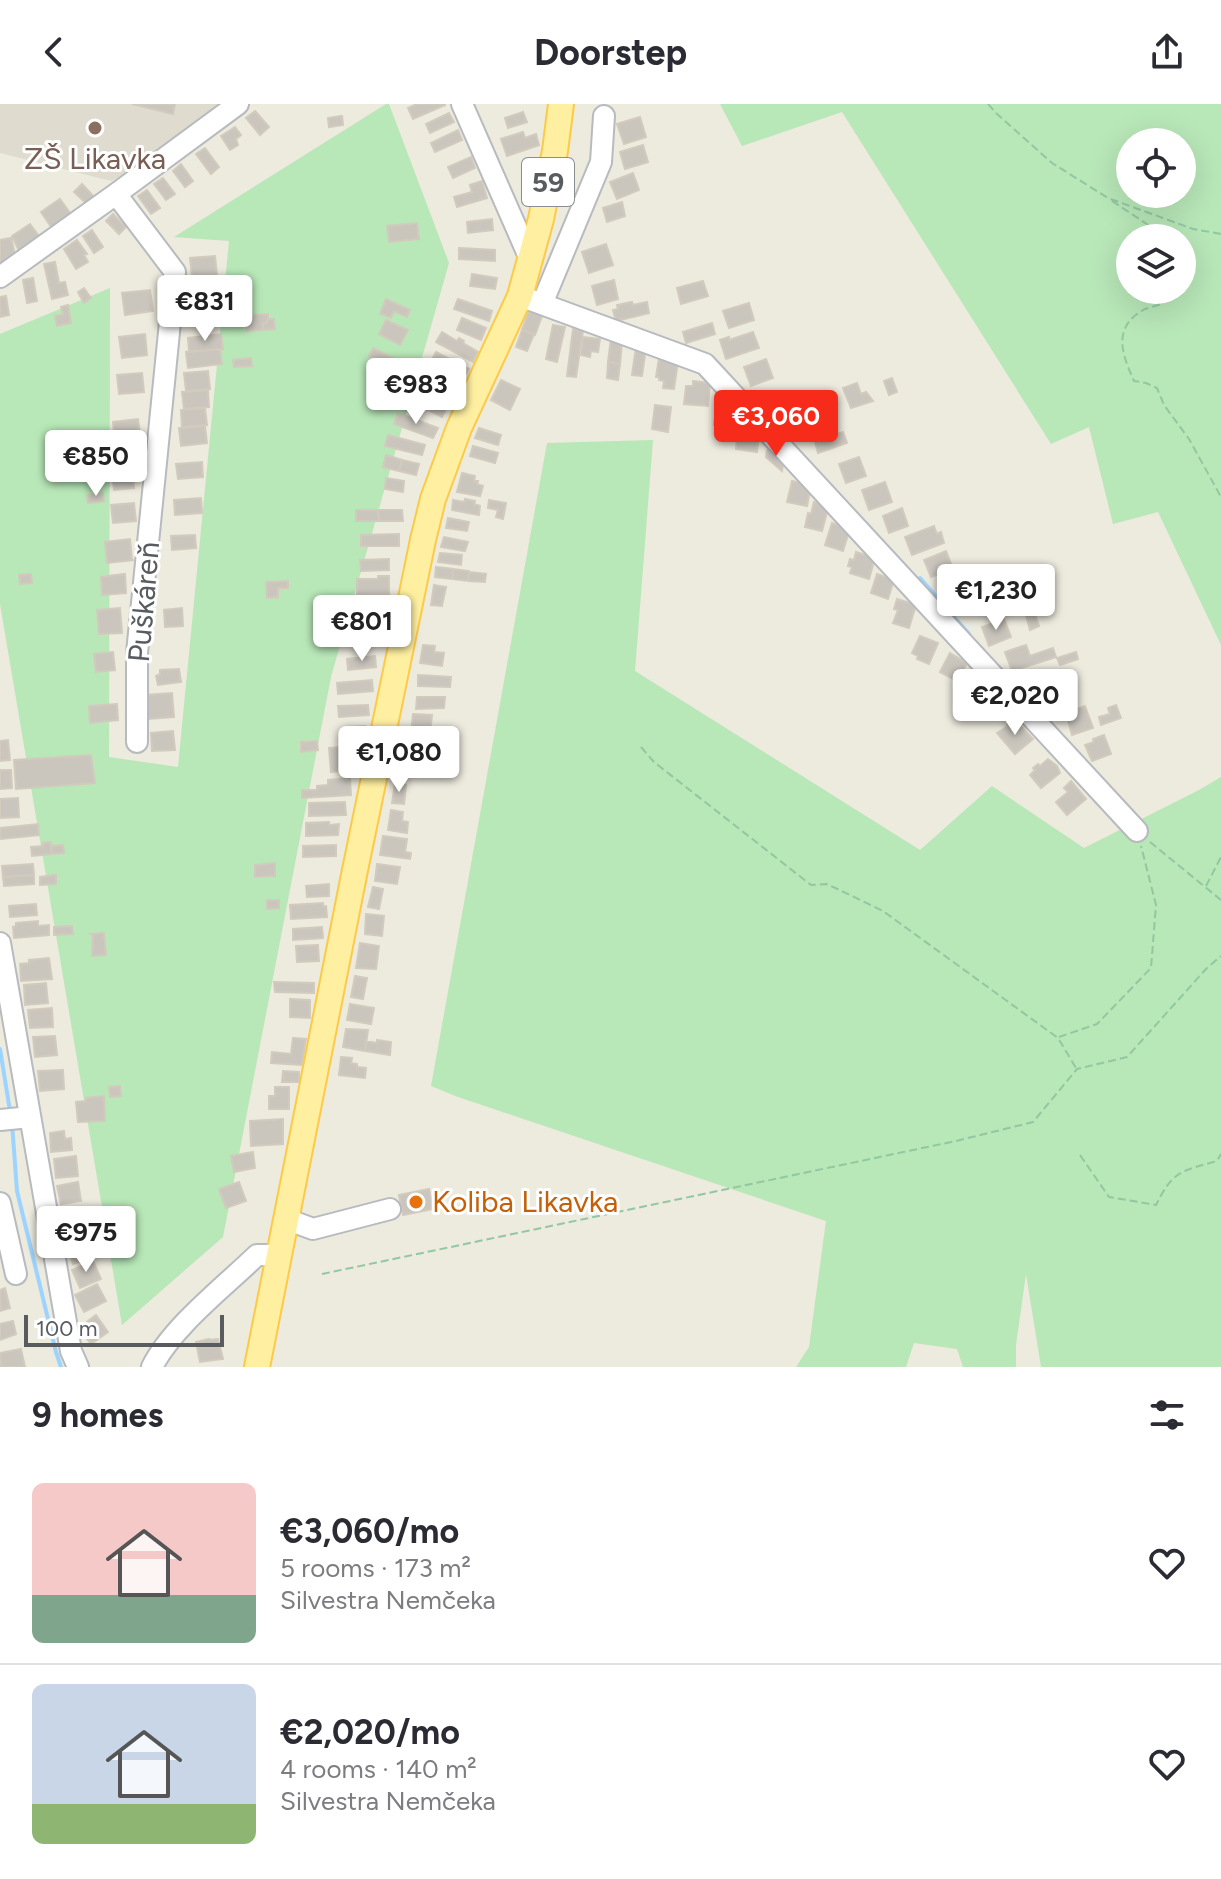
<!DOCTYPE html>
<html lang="en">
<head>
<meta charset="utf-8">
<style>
	body { margin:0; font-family:Figtree,sans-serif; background:#f2f2f3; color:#2b2b33; height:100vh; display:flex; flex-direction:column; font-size:30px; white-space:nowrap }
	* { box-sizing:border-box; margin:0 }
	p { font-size:26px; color:#7c7c81 }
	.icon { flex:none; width:44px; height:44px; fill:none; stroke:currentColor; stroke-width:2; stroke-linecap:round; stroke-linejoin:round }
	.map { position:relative; height:1263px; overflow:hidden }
	.panel { display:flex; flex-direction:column; background:#fff; flex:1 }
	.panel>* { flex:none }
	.controls { position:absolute; left:1116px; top:24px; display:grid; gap:16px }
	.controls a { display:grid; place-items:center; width:80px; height:80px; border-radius:50%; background:#fff; box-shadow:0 8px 32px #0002; font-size:40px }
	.scale { position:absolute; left:24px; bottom:20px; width:200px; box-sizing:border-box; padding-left:8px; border:4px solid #585c61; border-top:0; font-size:22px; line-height:28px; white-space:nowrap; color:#585c61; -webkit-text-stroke:6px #fff; paint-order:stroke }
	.price { position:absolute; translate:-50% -68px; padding:0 18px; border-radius:8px; background:#fff; color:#222; font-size:26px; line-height:52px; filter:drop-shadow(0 2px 4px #0008) }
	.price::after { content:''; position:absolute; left:50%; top:48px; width:24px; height:18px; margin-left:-12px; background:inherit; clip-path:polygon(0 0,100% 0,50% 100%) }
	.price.current { background:#f72b1a; color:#fff }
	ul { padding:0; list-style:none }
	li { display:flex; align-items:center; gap:24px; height:200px; padding:0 32px }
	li+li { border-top:2px solid #e1e1e2 }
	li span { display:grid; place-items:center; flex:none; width:224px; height:160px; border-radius:12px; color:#555 }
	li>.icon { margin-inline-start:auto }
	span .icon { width:96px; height:96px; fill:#fffc; stroke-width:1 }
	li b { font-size:34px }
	h2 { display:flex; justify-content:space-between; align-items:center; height:96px; padding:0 32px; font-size:34px }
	header { display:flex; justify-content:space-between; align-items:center; height:104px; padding:0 32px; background:#fff; font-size:36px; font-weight:700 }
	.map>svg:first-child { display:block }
	.education { fill:#dfdbcf }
	.green { fill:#b8e7b8; fill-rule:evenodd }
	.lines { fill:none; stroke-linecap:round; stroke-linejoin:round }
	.stream { stroke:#9cd4ff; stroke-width:4 }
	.building { fill:#cac6be; stroke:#d2cbbd; stroke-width:2 }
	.minor-casing { stroke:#b7babf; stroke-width:24 }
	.major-casing { stroke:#fdca47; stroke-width:28 }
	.path { stroke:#91c8a1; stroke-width:2; stroke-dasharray:8 4; stroke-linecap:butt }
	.minor { stroke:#fff; stroke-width:20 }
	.major { stroke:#fff0a1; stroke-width:24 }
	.education-dot { fill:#8d6e63; stroke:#fff; stroke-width:3 }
	.food-dot { fill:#e8710a; stroke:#fff; stroke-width:3 }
	.labels { text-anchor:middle; stroke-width:6; stroke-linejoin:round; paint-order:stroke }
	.shield { fill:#fff; stroke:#8a8d90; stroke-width:2 }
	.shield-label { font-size:28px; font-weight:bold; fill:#585c61 }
	.education-label { font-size:30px; fill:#785e54; stroke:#fff }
	.street-label { font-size:30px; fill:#585c61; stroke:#fff }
	.food-label { font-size:30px; fill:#c56008; stroke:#fff; text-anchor:start }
</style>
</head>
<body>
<header><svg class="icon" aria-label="back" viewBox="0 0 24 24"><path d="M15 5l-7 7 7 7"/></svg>Doorstep<svg class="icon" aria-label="share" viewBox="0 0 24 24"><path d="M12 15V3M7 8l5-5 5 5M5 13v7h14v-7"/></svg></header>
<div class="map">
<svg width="1221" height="1263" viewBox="0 0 1221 1263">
	<rect width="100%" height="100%" fill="#edeade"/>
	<!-- education -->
	<path class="education" d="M0,0H222L141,63L111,77L0,49Z"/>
	<!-- green -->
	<path class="green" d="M386,0H389L449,159L331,573L223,1133L122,1221L0,500V230L110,184L109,653L178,663L229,137L174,133Z
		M720,0H1221V541L1158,408L1113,420L1089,323L1051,340L842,8L742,42ZM1130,38H1182V90H1130ZM1130,134H1182V186H1130Z
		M653,336L635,567L920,746L992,682L1084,744L1199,686L1221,673V1263H1041L1026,1170L1016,1241V1263H963L957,1245L914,1239L906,1263H796L809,1243L826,1117L458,993L431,982L547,339Z"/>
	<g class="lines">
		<!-- stream -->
		<path class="stream" d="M920,474L969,530
			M0,945L10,1007
			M12,1019L17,1087L56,1248L61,1263"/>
	</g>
	<!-- building -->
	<path class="building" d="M132,0H175L173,10Z
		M417,0H445V1L413,15L408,4Z
		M255,7L269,23L260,31L246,14Z
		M523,8L527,18L508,24L505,14Z
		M449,9L454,18L430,29L426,20Z
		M342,12L343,21L329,23L328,14Z
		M640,13L646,33L624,40L617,20Z
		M235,23L241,31L236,35L238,41L230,46L221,32Z
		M458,26L462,36L435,48L431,39Z
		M523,28L525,34L536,30L539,41L507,52L501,35Z
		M643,41L648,58L625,65L620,48Z
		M205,44L219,63L211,70L196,50Z
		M471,53L475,64L453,74L448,63Z
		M181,60L193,77L185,83L173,67Z
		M633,69L639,86L617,95L610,78Z
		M163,74L175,90L166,96L154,80Z
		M482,77L487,94L457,103L454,93L472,88L470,81Z
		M82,80L96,95L89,102L74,88Z
		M147,86L160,104L151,110L138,92Z
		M60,95L73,113L54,127L41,108Z
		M622,98L625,112L607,118L603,104Z
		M113,110L126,123L119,130L106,117Z
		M492,115L493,126L468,129L467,118Z
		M417,119L419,135L389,138L387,122Z
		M30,120L42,136L21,151L12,132Z
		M92,126L103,143L94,149L83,132Z
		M11,134L16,154L0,159V136Z
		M77,136L87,150L84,151L88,158L76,165L64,145Z
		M606,140L613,161L589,169L582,148Z
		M459,144L495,146V157L459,155Z
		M215,152L217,171L192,173L190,154Z
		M55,158L59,179L65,178L68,191L52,195L44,160Z
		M472,170L497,174L495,185L470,182Z
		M33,174L37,197L27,199L23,176Z
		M223,174H241L242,183L224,184Z
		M614,176L618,195L597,201L592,182Z
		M703,177L708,192L681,200L677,184Z
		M84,184L91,194L84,199L78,188Z
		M150,186L153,207L125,211L122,189Z
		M212,187L214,211L195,213L193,188Z
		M6,192L9,211L0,213V193Z
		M386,195L410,206L407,213L394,207L391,214L380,210Z
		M458,195L492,207L489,217L454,205Z
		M632,198L633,201L647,198L649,209L616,217L613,206L618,205L617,201Z
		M749,199L754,216L729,224L723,207Z
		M68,201L71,219L57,222L55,212L63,210L61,203Z
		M531,208L542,212L535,231L522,226L528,209Z
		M268,210V216L266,219H263V226L246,227V222H241L238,220V215L240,212Z
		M462,214L486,224L481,236L457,226Z
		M268,215H274L275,225L263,226V219H266Z
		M386,216L408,226L400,241L379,230Z
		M712,219L715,230L686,239L683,228Z
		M553,221L565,223L557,258L546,255Z
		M573,225L583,227L576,273L567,272Z
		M522,226L534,230L527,247L516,243Z
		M442,228L457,237L459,234L464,237L463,239L478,248L473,258L436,238Z
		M753,228L759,244L726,255L720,236L729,233V236Z
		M145,230L147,251L122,254L119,233Z
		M221,230L223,245L189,248L188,234Z
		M583,233L600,235L598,248L591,247L590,253L581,251Z
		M611,234L622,238L620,260L608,258Z
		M636,243L646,244L642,272L632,271Z
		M373,244L395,255L391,262L369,252Z
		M220,245L222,260L188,264L186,248Z
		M436,248L469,265L463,275L431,257Z
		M251,254L252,262L234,263L233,256Z
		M659,254L678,257L674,285L663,284L664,277L659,276V273H656Z
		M766,255L773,274L751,282L744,263Z
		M608,258L620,260L618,276L607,274Z
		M208,267L210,285L186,287L184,269Z
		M142,269L144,288L119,290L117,271Z
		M430,270L458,284L453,294L425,280Z
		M892,274L897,288L889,291L884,277Z
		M501,276L520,285L510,306L491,296Z
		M693,277L710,279L708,302L684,300L686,282H693Z
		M857,279L861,290L866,288L873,297L851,304L843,284Z
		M208,286L209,303L184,305L182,288Z
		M416,288L447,303L442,313L412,298Z
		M717,299L735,302L732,324L714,321Z
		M655,301L671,303L668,328L652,325Z
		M205,304L207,321L182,323L181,306Z
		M398,309L438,324L433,334L394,320Z
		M138,315L141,338L115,340L113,318Z
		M205,322L207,339L181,342L179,324Z
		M742,322L760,325L757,348L736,345L737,333H741Z
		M479,324L501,331L498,341L475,334Z
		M843,328L847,339L818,349L815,338Z
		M388,331L425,341L422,351L385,342Z
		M473,342L498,349L495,359L470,352Z
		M767,346L785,348L782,367L766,353Z
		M130,349L134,384L114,386L110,352Z
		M386,351L402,356L399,367L383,363Z
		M859,353L866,372L846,379L839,360Z
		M402,356L419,360L416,371L399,367Z
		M202,358L203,373L178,375L176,360Z
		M462,369L475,372L474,377H478L477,380L483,382L480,392L457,388Z
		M386,374L404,377L403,388L385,385Z
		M792,377L811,381L807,402L787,398Z
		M885,378L892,398L869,406L862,386Z
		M103,389L104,397L88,399L87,391Z
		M201,394L202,409L175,411L174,396Z
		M465,395L475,397L474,400L480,402L479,411L452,406L453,396L464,398Z
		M489,396L506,399L503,415L496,413L498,406L488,404Z
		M814,398L829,401L822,427L805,423L808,409L811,410Z
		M134,399L136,417L113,419L111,401Z
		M902,404L908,422L889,429L883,412Z
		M356,406H378L379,417H356Z
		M378,406H402L403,417H379Z
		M448,414L469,418L467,427L446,424Z
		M832,419L850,425L843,447L825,441Z
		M934,422L937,430L941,428L944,439L912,451L905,433Z
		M399,430V442H361V431Z
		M195,431L196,444L172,446L171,432Z
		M444,433L468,438L465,447L441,443Z
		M130,435L132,456H134L107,459L105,438Z
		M946,447L953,465L931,473L924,456Z
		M856,448L875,454L869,475L850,469L852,463L848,462L850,455L854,456Z
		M440,449L462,451L461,461L438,458Z
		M389,455V466L361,467L360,456Z
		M436,463L453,465L452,475L435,473Z
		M453,465L469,467L468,477L452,475Z
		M968,467L975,484L949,493L944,476Z
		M469,468L486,470L485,478L468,477Z
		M31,470L32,479L20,480L19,471Z
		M125,470L126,489L102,491L101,473Z
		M877,470L894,476L888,495L871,489Z
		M378,472H389V490L357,491V475H378Z
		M288,477V484H278V493L267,494L266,478Z
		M434,481L446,483L442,502L431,501Z
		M897,495L916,501L909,524L893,519L898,506L894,505Z
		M1032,501L1039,522L1030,526L1024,504Z
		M120,504L122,529L99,530L97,506Z
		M182,504L183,522L165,523L164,506Z
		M355,504H387L386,513L354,514Z
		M1004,515L1011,533L989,542L982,523Z
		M380,527L381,538L351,540L350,529Z
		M920,532L938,539L929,560L917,555L918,552L912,549Z
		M423,541L435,542L434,548L444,549L442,562L420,559Z
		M1026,541L1030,552L1053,544L1056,553L1012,567L1005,548Z
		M113,548L115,566L96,568L94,550Z
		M1076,548L1078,555L1060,561L1057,554Z
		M950,549L967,559L957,577L940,568Z
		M375,552L376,563L348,566L347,555Z
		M179,565L181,578L158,581L156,572L160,570V566Z
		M1055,569L1065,593L1047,600L1040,580L1045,578L1043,573Z
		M418,571L451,573L450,583L418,582Z
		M961,573L968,577L959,592L954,589Z
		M372,576L373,587L338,590L337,579Z
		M979,585L983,588L987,585L1002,600L988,613L969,594Z
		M172,589L174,613L148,615L146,591Z
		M417,593H445L444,604L416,605Z
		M117,600L118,616L90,619L89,602Z
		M368,601L369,611L339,613L338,602Z
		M1116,601L1121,614L1101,621L1099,613L1110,610L1108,604Z
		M1085,602L1093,624L1072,631L1066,609Z
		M413,610L432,611L430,630H411Z
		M1014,615L1033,635L1015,650L997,629L1008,622L1007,621Z
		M365,622V634H347L346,623Z
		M173,627L175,646L152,647L151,629Z
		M1104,631L1111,650L1092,657L1085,641L1094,638L1093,635Z
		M8,636L10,656L0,657V637Z
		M317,637L318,646L301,648V638Z
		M405,638L423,639L424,648L405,647Z
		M355,642L357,666L331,668L329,644Z
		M91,651L95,679L16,685L14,656Z
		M1048,655L1057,662L1060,669L1041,684L1030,671L1035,666L1033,664L1038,660L1040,662Z
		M0,666H11L12,684L0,685Z
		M350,674L351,691L302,694V686H317V682L328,681V676Z
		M1071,677L1086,695L1067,711L1056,698L1068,688L1064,684Z
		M395,679L406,681L404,700L392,699Z
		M18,694L19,713L0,714V695Z
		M345,698L346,711L309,712V699Z
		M391,706L403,708L402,717L408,718L407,729L388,726Z
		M329,718V721L339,720L338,731L306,732V719Z
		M38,720L39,731L0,735V724Z
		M383,732L407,735L405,748L411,749L410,755L380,751Z
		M51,738L52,750L32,752L31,743L43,742V739Z
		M63,741L64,749L52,750L51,742Z
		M336,741V752L303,753V742Z
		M275,759V772L255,773V761Z
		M33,760L34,771L3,773L2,762Z
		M377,760L400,763L397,780L375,777Z
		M34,771V780L4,782L3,773Z
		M56,771V780L40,781V773Z
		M329,780V792L307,793L306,782Z
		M373,783L383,785L379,805L368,803Z
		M267,796H279V804L267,805Z
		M323,799V802H326L327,813L291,815L290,801Z
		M36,800L37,811L10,813L9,802Z
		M366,810L384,812L382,832L365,830Z
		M38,817V822L49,821V831L14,834L13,823L16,822V819Z
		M72,822L73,830L54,831V823Z
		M322,823L323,834L293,836V825Z
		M104,829L106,851L92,852L93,831L91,830Z
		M360,839L379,842L376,865L356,864Z
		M318,841L319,857L297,858L296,842Z
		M49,854L52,875L21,877L20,860L29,859V856Z
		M355,872L367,874L363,895L351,893Z
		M274,878L314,879V889L275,888Z
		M46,879L48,899L25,901L24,881Z
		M290,895L310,896V914L290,913Z
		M350,900L374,904L371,920L347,916Z
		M52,904L53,923L30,924L28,906Z
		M346,925L368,926L365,947L343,943Z
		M55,932L57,951L35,953L33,933Z
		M293,934L306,935L302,961L271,959L272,948L291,950Z
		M377,936L391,938L390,951L365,947L366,937L377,939Z
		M341,953L352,954L351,959L357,960V963L366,964L365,974L339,971Z
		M63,966L64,985L40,987L38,967Z
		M283,967L299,968V978H282Z
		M120,982L121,992L110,993L109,983Z
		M275,983H289V1005H269V992H275Z
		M104,992L105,1017L78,1018L76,998L86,997V994Z
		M283,1015V1040L251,1042L250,1017Z
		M64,1027L65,1035L71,1034L72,1046L51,1048L50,1029Z
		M253,1048L255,1064L234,1068L231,1052Z
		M76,1052L78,1072L56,1074L54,1055Z
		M78,1078L81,1097L61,1100L57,1082Z
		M239,1078L246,1097L226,1104L219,1085Z
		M429,1085L433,1105L403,1111L399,1091Z
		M84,1105L89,1124L67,1130L62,1111Z
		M89,1133L96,1152L73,1160L67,1141Z
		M93,1157L101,1175L80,1184L72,1166Z
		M97,1180L106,1197L84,1208L75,1191Z
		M5,1184L10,1204L0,1207V1186Z
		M96,1211L108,1228L91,1240L79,1224Z
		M13,1217L16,1230L0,1236V1220Z
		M209,1235V1236L218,1235L223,1255L200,1258L196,1238Z
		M21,1245L25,1263H1L0,1249Z"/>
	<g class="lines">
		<!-- minor casing -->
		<g class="minor-casing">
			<path id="minor" d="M462,0L530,155
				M116,90L175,168L137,549V638
				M0,173L116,90L238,0
				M520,192L705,260L1137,727
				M542,200L601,58L604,12
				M0,839L71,1247L78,1263
				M0,1016L30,1013
				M0,1099L16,1170
				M286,1115L313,1125L390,1105
				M152,1263C172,1223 224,1183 257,1151H279"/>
		</g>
		<!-- major casing -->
		<g class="major-casing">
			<path id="major" d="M257,1263L354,771L423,436L433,395L459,324L520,192L541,115L555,47L561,0"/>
		</g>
		<!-- path -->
		<path class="path" d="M988,0L997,10L1052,59L1108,94L1193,125L1221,130
			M1112,97L1168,134
			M1182,152L1185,172L1182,180
			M1179,186C1172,191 1166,198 1158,201C1152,203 1145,204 1140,208C1112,226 1123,252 1134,277L1146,279L1157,284L1164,301L1189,335L1221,393
			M641,643L654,658L811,781L827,780L883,807L1058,934L1076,964
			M1150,738L1221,796
			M1206,782L1221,753
			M1059,933L1097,920L1151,864L1156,801L1141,742
			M1080,1051L1109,1093L1156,1101C1173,1066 1182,1067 1217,1057L1221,1050
			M322,1170L956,1037L1033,1018L1077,965L1127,953L1206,865L1221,852"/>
		<!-- minor -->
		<use href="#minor" class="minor"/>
		<!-- major -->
		<use href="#major" class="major"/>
	</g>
	<!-- markers -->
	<circle class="education-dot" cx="95" cy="24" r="8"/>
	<circle class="food-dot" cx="416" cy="1098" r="8"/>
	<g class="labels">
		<!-- shield labels -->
		<rect class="shield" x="522" y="54" width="52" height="48" rx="6"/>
		<g class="shield-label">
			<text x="548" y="88">59</text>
		</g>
		<!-- education labels -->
		<g class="education-label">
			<text x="95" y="65">ZŠ Likavka</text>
		</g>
		<!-- street labels -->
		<g class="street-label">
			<text transform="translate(144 498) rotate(-85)" y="10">Puškáreň</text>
		</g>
		<!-- food labels -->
		<g class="food-label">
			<text x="432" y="1108">Koliba Likavka</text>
		</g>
	</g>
</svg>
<div class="controls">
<a><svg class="icon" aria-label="locate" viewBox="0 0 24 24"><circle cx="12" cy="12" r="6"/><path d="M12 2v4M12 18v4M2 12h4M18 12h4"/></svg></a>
<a><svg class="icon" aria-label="layers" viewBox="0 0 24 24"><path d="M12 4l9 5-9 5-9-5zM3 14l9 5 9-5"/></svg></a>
</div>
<div class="scale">100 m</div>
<b class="price" style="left:205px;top:239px">€831</b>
<b class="price" style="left:416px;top:322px">€983</b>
<b class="price current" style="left:776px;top:354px">€3,060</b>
<b class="price" style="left:96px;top:394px">€850</b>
<b class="price" style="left:996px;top:528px">€1,230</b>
<b class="price" style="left:362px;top:559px">€801</b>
<b class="price" style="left:1015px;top:633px">€2,020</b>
<b class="price" style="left:399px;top:690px">€1,080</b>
<b class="price" style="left:86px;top:1170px">€975</b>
</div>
<section class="panel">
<h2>9 homes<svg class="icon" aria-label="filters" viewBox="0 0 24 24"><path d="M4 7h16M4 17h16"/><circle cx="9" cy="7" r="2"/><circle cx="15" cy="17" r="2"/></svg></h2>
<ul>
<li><span style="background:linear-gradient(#f6c9c9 70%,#7fa58c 0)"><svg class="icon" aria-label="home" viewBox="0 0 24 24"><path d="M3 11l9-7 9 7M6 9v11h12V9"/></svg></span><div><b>€3,060/mo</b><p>5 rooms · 173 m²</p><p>Silvestra Nemčeka</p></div><svg class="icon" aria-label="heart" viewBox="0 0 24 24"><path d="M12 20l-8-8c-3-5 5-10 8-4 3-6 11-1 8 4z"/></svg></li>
<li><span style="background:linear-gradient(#c9d6e8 75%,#8fb573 0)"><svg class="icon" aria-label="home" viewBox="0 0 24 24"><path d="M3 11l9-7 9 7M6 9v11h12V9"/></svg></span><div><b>€2,020/mo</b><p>4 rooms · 140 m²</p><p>Silvestra Nemčeka</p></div><svg class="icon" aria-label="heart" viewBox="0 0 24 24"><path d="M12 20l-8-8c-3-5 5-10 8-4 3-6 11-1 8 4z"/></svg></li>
</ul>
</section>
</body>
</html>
